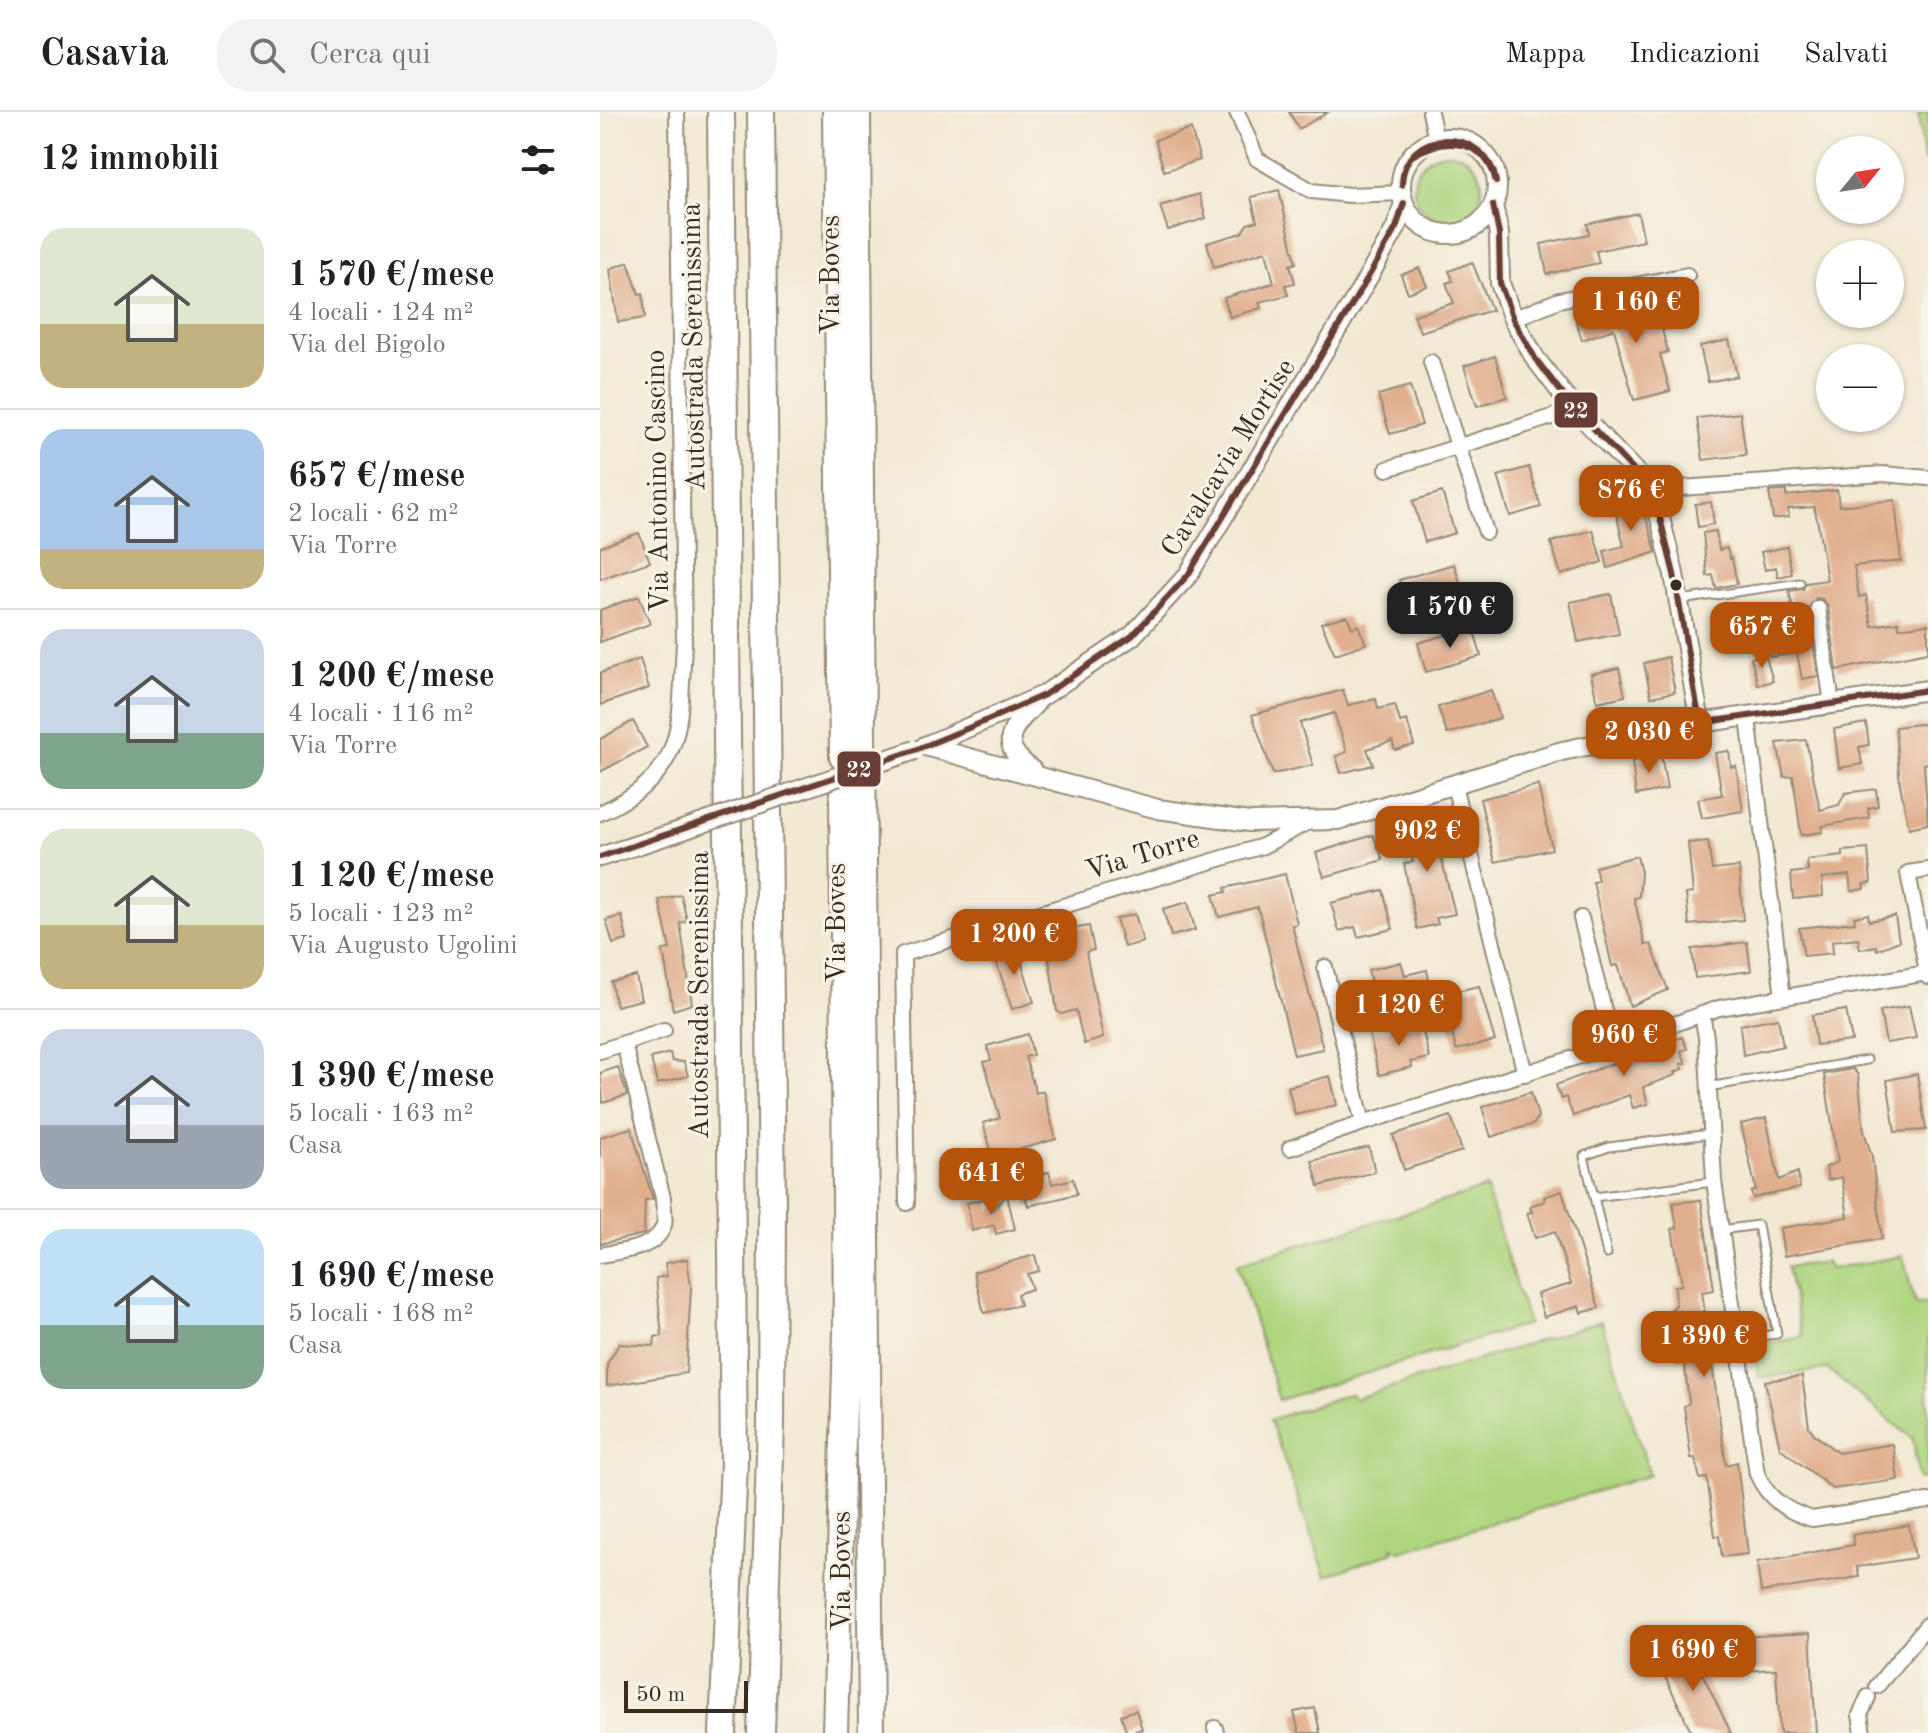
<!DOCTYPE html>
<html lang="it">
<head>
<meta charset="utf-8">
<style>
	body { margin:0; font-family:"Old Standard TT",serif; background:#f2f2f2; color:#202124; height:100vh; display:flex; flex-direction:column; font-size:30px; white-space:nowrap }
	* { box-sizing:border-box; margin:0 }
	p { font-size:26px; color:#757577 }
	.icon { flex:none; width:44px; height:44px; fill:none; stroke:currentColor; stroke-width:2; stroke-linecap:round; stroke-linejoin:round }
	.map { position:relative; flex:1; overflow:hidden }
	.sheet { display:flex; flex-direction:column; background:#fff; width:600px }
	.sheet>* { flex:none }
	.needle { width:52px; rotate:60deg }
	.fabs { position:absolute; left:1216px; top:24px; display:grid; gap:16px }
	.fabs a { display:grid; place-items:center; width:88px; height:88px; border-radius:50%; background:#fff; box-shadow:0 2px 6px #0004; font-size:40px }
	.scale { position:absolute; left:24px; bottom:20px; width:124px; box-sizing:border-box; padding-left:8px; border:4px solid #3b2a1e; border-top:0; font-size:22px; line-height:28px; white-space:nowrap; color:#3b2a1e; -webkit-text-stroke:6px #f7f3e8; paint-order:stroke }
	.price { position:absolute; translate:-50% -68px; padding:0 18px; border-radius:16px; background:#b45309; color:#fff; font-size:26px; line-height:52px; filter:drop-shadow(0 2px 4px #0008) }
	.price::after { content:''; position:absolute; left:50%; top:48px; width:24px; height:18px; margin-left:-12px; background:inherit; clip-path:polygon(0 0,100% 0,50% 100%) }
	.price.active { background:#222; color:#fff }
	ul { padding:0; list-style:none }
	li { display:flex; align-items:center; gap:24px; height:200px; padding:0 40px }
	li+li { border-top:2px solid #e0e0e0 }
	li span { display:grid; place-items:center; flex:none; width:224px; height:160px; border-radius:24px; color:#555 }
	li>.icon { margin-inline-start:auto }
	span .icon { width:96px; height:96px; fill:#fffc; stroke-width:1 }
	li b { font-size:34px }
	h2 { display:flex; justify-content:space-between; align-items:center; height:96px; padding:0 40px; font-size:34px }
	header { display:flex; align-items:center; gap:48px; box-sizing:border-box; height:112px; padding:0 40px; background:#fff; border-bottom:2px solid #e0e0e0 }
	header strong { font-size:38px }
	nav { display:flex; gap:44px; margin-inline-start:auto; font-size:28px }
	.search { width:560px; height:72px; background:#f2f2f2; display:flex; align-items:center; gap:20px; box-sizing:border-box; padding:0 28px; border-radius:32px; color:#757577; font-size:30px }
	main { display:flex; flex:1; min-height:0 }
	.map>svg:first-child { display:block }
	.green { fill:#afd57f; stroke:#75804e; stroke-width:2 }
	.building { fill:#e1af8e }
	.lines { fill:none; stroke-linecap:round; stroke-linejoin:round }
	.service-casing { stroke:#968a78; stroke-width:11 }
	.minor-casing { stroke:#968a78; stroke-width:18 }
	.tertiary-casing { stroke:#968a78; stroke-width:22 }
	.trunk-casing { stroke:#968a78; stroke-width:28 }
	.motorway-casing { stroke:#968a78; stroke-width:30 }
	.service { stroke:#fff; stroke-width:7 }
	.minor { stroke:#fff; stroke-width:14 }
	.tertiary { stroke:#fff; stroke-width:18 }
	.trunk { stroke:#fff; stroke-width:24 }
	.motorway { stroke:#fff; stroke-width:26 }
	.tertiary-bridge-casing { stroke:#968a78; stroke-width:22; stroke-linecap:butt }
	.tertiary-bridge { stroke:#fff; stroke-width:18 }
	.bus-1-casing { stroke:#f7f3e8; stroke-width:12 }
	.bus-1 { stroke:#683d36; stroke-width:6 }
	.bus-dot { fill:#3b2a1e; stroke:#f7f3e8; stroke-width:3 }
	.labels { text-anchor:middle; stroke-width:6; stroke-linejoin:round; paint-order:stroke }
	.street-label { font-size:28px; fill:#3b2a1e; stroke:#f7f3e8 }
	.line-badge { stroke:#f7f3e8; stroke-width:3 }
	.badge-label { font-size:22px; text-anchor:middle; font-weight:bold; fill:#fff }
</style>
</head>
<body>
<header>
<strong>Casavia</strong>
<div class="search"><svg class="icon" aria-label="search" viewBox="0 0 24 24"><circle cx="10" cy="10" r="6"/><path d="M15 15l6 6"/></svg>Cerca qui</div>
<nav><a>Mappa</a><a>Indicazioni</a><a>Salvati</a></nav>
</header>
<main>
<section class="sheet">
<h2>12 immobili<svg class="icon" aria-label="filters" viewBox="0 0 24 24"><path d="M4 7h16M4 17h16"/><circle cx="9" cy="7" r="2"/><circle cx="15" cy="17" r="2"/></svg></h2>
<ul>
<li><span style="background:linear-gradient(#dfe7d0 60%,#c2b280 0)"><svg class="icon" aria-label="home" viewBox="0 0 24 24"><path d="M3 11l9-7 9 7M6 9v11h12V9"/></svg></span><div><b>1 570 €/mese</b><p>4 locali · 124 m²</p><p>Via del Bigolo</p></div></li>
<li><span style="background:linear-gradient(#a9c7e8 75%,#c2b280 0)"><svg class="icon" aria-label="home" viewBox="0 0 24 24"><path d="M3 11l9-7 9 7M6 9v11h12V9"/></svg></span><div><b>657 €/mese</b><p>2 locali · 62 m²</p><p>Via Torre</p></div></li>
<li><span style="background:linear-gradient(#c9d6e8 65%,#7fa58c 0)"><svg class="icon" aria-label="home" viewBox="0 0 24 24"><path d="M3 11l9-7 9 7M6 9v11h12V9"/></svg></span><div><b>1 200 €/mese</b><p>4 locali · 116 m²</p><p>Via Torre</p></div></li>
<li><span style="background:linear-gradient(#dfe7d0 60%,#c2b280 0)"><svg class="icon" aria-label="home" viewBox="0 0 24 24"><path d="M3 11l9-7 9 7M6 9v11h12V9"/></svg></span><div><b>1 120 €/mese</b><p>5 locali · 123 m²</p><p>Via Augusto Ugolini</p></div></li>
<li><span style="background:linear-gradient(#c9d6e8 60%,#9aa5b1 0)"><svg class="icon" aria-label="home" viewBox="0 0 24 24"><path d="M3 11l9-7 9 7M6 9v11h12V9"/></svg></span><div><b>1 390 €/mese</b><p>5 locali · 163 m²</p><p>Casa</p></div></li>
<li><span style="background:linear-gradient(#bfe0f5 60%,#7fa58c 0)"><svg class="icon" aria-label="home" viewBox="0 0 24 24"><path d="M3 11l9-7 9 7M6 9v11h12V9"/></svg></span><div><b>1 690 €/mese</b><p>5 locali · 168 m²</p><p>Casa</p></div></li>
</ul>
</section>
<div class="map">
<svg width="1328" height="1621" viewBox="0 0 1328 1621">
	<rect width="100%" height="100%" fill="#f7f3e8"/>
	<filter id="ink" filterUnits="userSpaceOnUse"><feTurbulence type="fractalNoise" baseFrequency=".0125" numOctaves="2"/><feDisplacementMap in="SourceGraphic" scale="16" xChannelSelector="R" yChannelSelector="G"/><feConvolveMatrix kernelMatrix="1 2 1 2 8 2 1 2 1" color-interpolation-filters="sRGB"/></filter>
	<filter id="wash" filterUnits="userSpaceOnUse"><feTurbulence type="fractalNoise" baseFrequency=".006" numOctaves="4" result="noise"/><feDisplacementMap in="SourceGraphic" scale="32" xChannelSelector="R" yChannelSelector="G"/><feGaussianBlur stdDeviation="1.8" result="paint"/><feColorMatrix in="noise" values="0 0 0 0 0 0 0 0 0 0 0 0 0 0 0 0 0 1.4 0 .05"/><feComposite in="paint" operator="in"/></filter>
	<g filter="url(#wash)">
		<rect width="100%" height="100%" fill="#f2e9d3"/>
		<!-- green -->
		<path class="green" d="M1318,0H1328V48H1324Z
			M814 75a34 34 0 1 1 68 0a34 34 0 1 1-68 0Z
			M886,1076L928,1212L679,1288L637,1152Z
			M1303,1144L1315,1192L1328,1191V1365L1319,1367L1313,1327L1227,1257L1159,1266L1154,1234L1202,1225L1187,1155L1226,1150L1229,1157Z
			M1001,1209L1050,1363L800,1439L792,1435L793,1440L726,1464L670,1308L742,1284L752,1282L754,1287Z"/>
		<g id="blocks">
			<!-- building -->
			<path class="building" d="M689,0H728L699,17Z
				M591,17L600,48L564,59L555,28Z
				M679,78L696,151L690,153L695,171L685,173L688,183L659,190L661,196L630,205L624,186L674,171L666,139L614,155L607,131L642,121L647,112L657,109L651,85Z
				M599,82L606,106L568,118L560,94Z
				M1038,101L1044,129L996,139L999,151L947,162L941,132L989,122L987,112Z
				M28,150L39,182L43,181L45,206L18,210L10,157Z
				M872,150L892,198L820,220L814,203L854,191L846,171L853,169L849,159Z
				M819,156L827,174L808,181L801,163Z
				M1020,190L1025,205L1072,194L1077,215L1062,218L1068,240L1060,242L1070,279L1034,288L1014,217L982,228L976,210Z
				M1129,228L1137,264L1108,270L1100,234Z
				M895,244L907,285L877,294L864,254Z
				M810,274L822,313L790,322L778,283Z
				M1140,301L1146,343L1103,348L1097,306Z
				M929,355L941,395L910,404L898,364Z
				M1237,378L1239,394L1295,388L1301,449L1254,454L1259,485L1266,483L1272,514L1298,510L1299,516L1328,512V540L1237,558L1228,494L1222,487L1216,486L1208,497L1218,564L1202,567L1197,541L1170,545L1167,527L1188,523L1184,494L1192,493L1189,479L1203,477L1206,471L1227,468L1218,412L1214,395L1188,397L1189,405L1173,407L1169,380L1186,379V384Z
				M842,380L855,421L825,430L813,389Z
				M1030,382L1035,394L1042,392L1056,440L1008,456L1004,439L1024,434L1013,389Z
				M1111,390L1114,412L1098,415L1095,392Z
				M993,418L1002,450L961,463L951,430Z
				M1116,419L1119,438L1127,436L1130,447L1132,446L1137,472L1116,476L1113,463L1107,464L1103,421Z
				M39,421L50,450L0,467V435Z
				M1187,435L1192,462L1178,465L1176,455L1165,458L1161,440Z
				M854,452L863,480L808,497L799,468Z
				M1011,482L1019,522L978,530L970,490Z
				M39,484L50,512L0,530V498Z
				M747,504L752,516L758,513L766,532L735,542L721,511Z
				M873,515L881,544L826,560L818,531Z
				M1165,542L1173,569L1158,573L1151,546Z
				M1068,545L1075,580L1051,585L1044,551Z
				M40,547L49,576L0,593V561Z
				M1019,556L1025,584L997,590L991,562Z
				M743,578L748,593L776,587L778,597L795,593L800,610L807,608L814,633L795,638L792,629L767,637L773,653L741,661L736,644L747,640L734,601L700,611L713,653L673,662L652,603Z
				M891,578L900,606L847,622L838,595Z
				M33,609L47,635L0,660V627Z
				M1266,611L1269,633L1259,635L1262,652L1239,656L1234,617Z
				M1319,612L1328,613V651L1324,652L1328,712L1309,716L1300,673L1295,615Z
				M1206,628L1220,698L1239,693L1245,681L1276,677L1278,694L1268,696L1269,706L1222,714L1223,720L1201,723L1193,664L1184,665L1177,631Z
				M1129,639L1131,655L1136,654L1143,699L1102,706L1098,687L1122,683L1115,641Z
				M1061,643L1067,677L1036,683L1032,649Z
				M938,673L952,737L895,750L880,687Z
				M830,700L855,802L836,806L838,812L817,817L804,752L813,750L805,707Z
				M773,723L783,748L724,765L716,741Z
				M1108,729L1112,758L1139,755L1143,808L1089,813L1086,782L1093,781L1088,731Z
				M1268,737L1271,771L1263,772L1264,777L1251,779L1249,763L1222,766L1223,784L1193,787L1191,761L1208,759L1207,748L1243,744V739Z
				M1037,744L1041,760L1039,785L1034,786L1045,833L1051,832L1068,878L1030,894L1018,853L1012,854L993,770L998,769L995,755Z
				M685,762L697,812L692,813L723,937L694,943L658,795L619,805L613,783L626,780L625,776Z
				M783,778L793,817L758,825L755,815L739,819L731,791Z
				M81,783L87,809L80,811L92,892L73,898L63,838L70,837L59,788Z
				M588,790L595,818L571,824L563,797Z
				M535,802L543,830L524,835L516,807Z
				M1268,802L1269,809L1295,804L1299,829L1277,838L1276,834L1260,837L1258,826L1232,829L1233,841L1204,844L1199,816L1255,810L1254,805Z
				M22,804L27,828L13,832L6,808Z
				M489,814L494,838L486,840L503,926L484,932L476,898L461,902L457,899L445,822Z
				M1147,830L1151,859L1095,866L1092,837Z
				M416,833L434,890L412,897L393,840Z
				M801,850L805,863L827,858L831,878L776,890L768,858Z
				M36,864L41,888L16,894L11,870Z
				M879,874L895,929L856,938L844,882Z
				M1309,894L1316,926L1286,931L1280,899Z
				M1246,898L1252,929L1216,933L1212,903Z
				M1178,906L1183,934L1143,943L1140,913Z
				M821,911L829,946L810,950L812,955L779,963L769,921Z
				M428,922L433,943L425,945L436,981L443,979L456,1027L393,1045L383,1011L400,1006L384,950L391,948L387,934Z
				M1082,925L1087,937L1081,939L1086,951L1081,952L1083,957L1075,960L1076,963L1043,975L1048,992L1033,996L1029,983L973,1004L966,985L961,987L956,973Z
				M70,941L72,949L84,950L88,964L57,972L51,946Z
				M18,955L27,983L3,991L0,961Z
				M1253,957L1258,963L1264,1019L1272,1045L1282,1127L1184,1144L1180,1116L1248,1105L1242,1065L1228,1068L1226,1055L1238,1050L1224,962Z
				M1317,962L1326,1018L1295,1020L1287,968Z
				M730,964L737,993L695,1003L688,975Z
				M931,980L938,1004L934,1012L891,1025L882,995Z
				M851,1004L862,1039L804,1058L793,1023Z
				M1166,1006L1179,1068L1198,1060L1200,1076L1153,1086L1151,1080L1156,1078L1141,1012Z
				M31,1016L53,1087L45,1088L44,1122L0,1132V1025Z
				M769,1035L775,1060L719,1074L712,1049Z
				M449,1060L452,1072L473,1067L477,1082L428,1094L421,1067Z
				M962,1079L999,1196L981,1201L979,1194L944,1205L937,1182L971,1172L955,1119L935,1126L927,1101L932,1100L930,1094L945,1089L944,1085Z
				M407,1083L415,1117L396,1122L394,1113L372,1119L367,1091L388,1086L391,1099Z
				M1101,1088L1114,1178L1102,1180L1126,1353L1137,1350L1148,1442L1122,1445L1119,1424H1115L1107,1366L1100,1367L1095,1346H1091L1084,1294L1089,1291L1084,1248H1077L1072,1197L1076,1193L1075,1174L1082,1173L1072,1117L1077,1116L1073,1091Z
				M435,1143L439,1159L427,1162L432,1177L417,1182L420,1193L384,1201L374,1160Z
				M87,1147L91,1175L86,1261L7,1274V1252L19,1232L54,1234L55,1225L62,1224L56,1166L67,1164L65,1151Z
				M1202,1264L1209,1315L1215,1323L1238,1341L1293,1332L1298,1368L1233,1377L1180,1336L1165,1269Z
				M1309,1413L1315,1446L1257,1455L1259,1465L1161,1480L1157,1450L1254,1433L1252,1423Z
				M1210,1521L1216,1621H1180L1176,1557L1123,1560L1121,1526Z
				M1089,1533L1098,1553L1131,1621H1092L1057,1548Z
				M715,1596L720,1621H699L694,1600Z
				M536,1598L542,1617L527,1621L521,1603Z"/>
		</g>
	</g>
	<g filter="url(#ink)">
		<use href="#blocks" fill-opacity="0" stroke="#968a78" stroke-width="2"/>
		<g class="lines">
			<!-- service casing -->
			<g class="service-casing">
				<path id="service" d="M1080,488L1200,471
					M1108,975L1267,948
					M1109,1022L1009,1035L984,1044L994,1085L1113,1070
					M994,1085L1007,1142
					M1121,1118L1158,1113L1177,1222L1137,1227"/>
			</g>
			<!-- minor casing -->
			<g class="minor-casing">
				<path id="minor" d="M637,0L657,47L712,79L749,83L801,81
					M830,0L836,28
					M913,207L959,188L1087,163
					M831,250L886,420
					M787,357L958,303L971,293
					M1055,386L1081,376L1283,362L1328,366
					M1218,496L1232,592
					M1148,606L1183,885
					M854,673L925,962
					M0,701C87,661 79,617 84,531L77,0
					M1328,758L1308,761L1328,865
					M981,806L1013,934
					M725,855L763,1011L1013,934L1119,896L1327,861
					M1102,902L1106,925L1114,1069L1157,1362C1168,1387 1186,1399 1212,1407L1328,1389
					M0,939L64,918
					M690,1036L763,1011
					M307,1091L303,842L663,734L710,709
					M0,1143C21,1139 56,1138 64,1113C66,1106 63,1094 63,1086L24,932
					M1277,1574L1328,1512
					M615,1616L616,1621
					M1263,1621L1260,1603L1268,1585"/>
			</g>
			<!-- tertiary casing -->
			<g class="tertiary-casing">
				<path id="tertiary" d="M801 74a48 48 0 1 1 96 0a48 48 0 1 1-96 0Z
					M893,93L899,122L900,171L913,207L935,246L971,293L1040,365L1055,386L1074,462L1100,611
					M325,634L558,697L649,710L738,708L962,639L1100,611L1328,578
					M325,634L444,583L532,524L588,463L762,176L796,116L804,91
					M432,658C397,632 410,617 436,591
					M0,745L74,721"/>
			</g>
			<!-- trunk casing -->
			<g class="trunk-casing">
				<path id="trunk" d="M235,0L242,645
					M258,0L271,1621
					M235,1621L246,1219L242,681"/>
			</g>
			<!-- motorway casing -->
			<g class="motorway-casing">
				<path id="motorway" d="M121,0L134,1349L123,1621
					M161,0L172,1098L171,1312L161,1621"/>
			</g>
			<!-- service -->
			<use href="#service" class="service"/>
			<!-- minor -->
			<use href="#minor" class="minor"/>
			<!-- tertiary -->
			<use href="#tertiary" class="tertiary"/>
			<!-- trunk -->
			<use href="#trunk" class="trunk"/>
			<!-- motorway -->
			<use href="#motorway" class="motorway"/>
			<!-- tertiary-bridge casing -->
			<g class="tertiary-bridge-casing">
				<path id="tertiary-bridge" d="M74,721L315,638"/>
			</g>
			<!-- tertiary-bridge -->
			<use href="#tertiary-bridge" class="tertiary-bridge"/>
			<!-- bus-1 casing -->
			<g class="bus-1-casing">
				<path id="bus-1" d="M812,44C845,24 886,27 896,70
					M802,73C803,14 887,13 896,70
					M893,93L899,122L900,171L913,207L935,246L971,293L1040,365L1055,386L1074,462L1100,611
					M1100,611L1328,578
					M0,745L315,638L383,610L444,583L532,524L588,463L762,176L796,116L804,91"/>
			</g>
			<!-- bus-1 -->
			<use href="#bus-1" class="bus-1"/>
		</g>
	</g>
	<!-- markers -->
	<circle class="bus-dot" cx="1076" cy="473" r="7"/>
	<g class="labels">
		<!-- street labels -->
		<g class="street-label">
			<text transform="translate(229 163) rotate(-90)" y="10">Via Boves</text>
			<text transform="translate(92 235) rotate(-91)" y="10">Autostrada Serenissima</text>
			<text transform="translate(627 345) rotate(-58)" y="10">Cavalcavia Mortise</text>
			<text transform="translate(56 369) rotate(-91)" y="10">Via Antonino Cascino</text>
			<text transform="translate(542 741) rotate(-17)" y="10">Via Torre</text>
			<text transform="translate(235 811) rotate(-90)" y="10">Via Boves</text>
			<text transform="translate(98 883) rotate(-90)" y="10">Autostrada Serenissima</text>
			<text transform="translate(240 1459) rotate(-90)" y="10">Via Boves</text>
		</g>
	</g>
	<g class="line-badge">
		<rect x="953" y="279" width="46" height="38" rx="8" fill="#683d36"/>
		<rect x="236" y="638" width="46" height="38" rx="8" fill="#683d36"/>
	</g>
	<g class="badge-label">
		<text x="976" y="306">22</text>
		<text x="259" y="665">22</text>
	</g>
</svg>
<div class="fabs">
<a><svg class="needle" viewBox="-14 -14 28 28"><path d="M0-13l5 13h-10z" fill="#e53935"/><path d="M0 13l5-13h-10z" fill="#757577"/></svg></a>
<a>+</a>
<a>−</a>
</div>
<div class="scale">50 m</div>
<b class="price" style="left:1036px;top:233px">1 160 €</b>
<b class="price" style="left:1031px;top:421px">876 €</b>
<b class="price active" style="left:850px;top:538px">1 570 €</b>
<b class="price" style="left:1162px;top:558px">657 €</b>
<b class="price" style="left:1049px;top:663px">2 030 €</b>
<b class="price" style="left:827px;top:762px">902 €</b>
<b class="price" style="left:414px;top:865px">1 200 €</b>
<b class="price" style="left:799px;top:936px">1 120 €</b>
<b class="price" style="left:1024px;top:966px">960 €</b>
<b class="price" style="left:391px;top:1104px">641 €</b>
<b class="price" style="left:1104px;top:1267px">1 390 €</b>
<b class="price" style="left:1093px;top:1581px">1 690 €</b>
</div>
</main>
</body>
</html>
